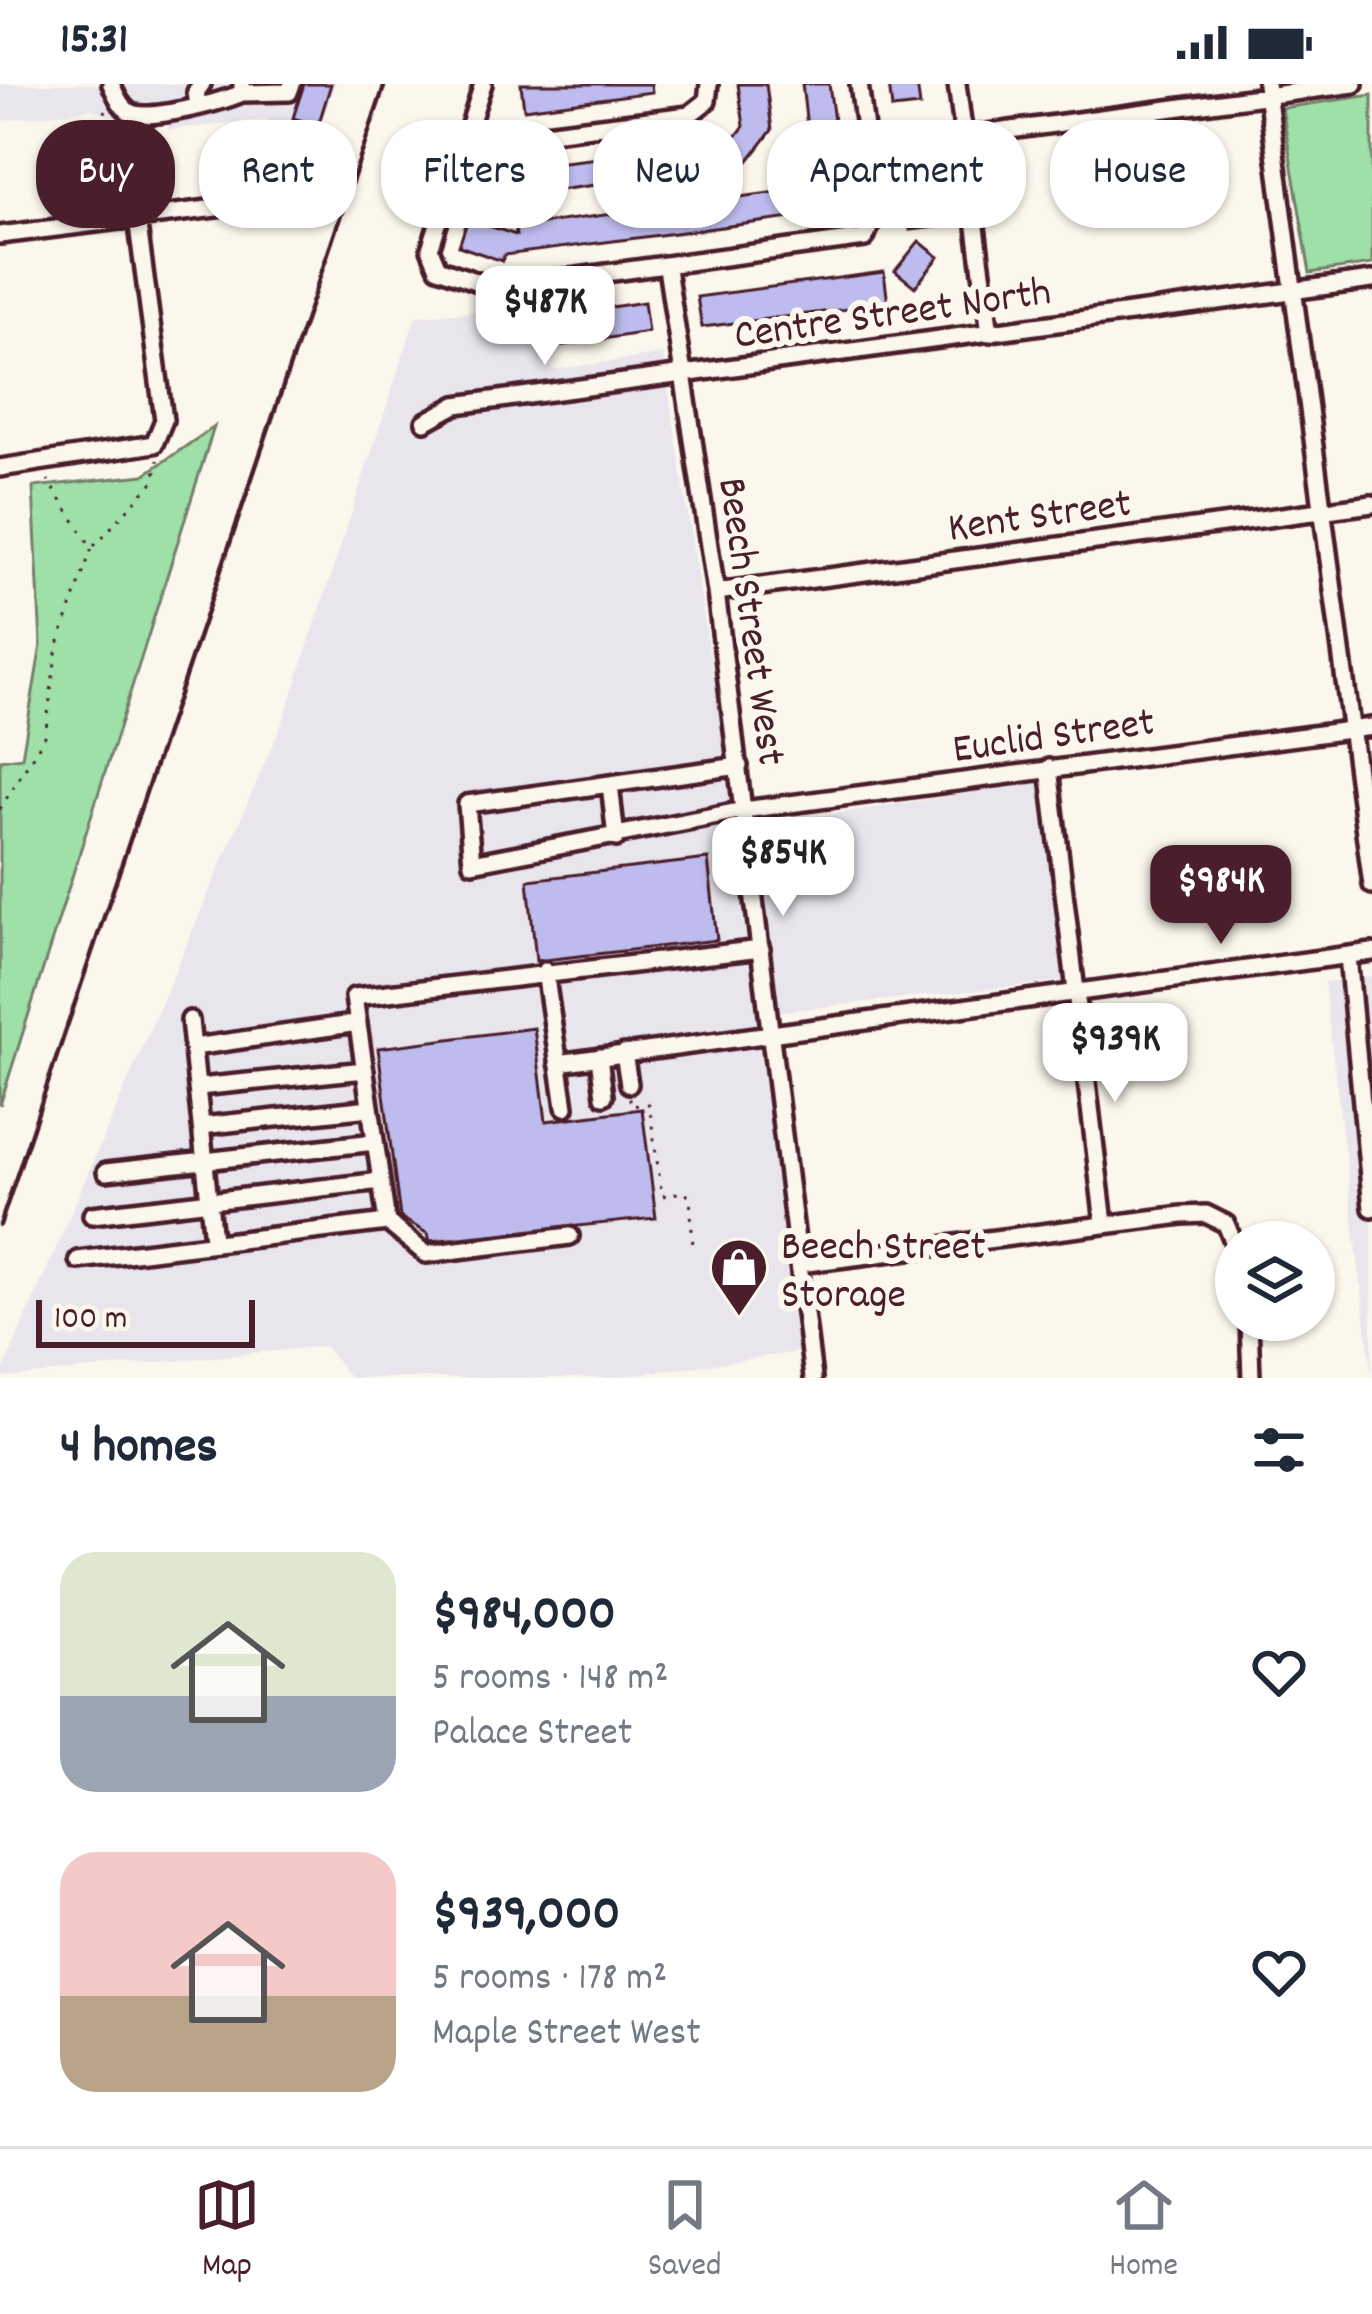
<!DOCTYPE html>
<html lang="en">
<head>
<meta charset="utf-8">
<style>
	body { margin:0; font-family:Dekko,sans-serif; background:#f2f2f3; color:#1f2937; height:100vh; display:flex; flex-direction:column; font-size:45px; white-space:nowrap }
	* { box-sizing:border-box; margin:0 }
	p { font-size:39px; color:#747a83 }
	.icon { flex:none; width:66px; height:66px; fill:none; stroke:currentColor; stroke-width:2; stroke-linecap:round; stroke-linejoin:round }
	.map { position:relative; height:1294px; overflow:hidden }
	.details { display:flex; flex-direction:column; background:#fff; flex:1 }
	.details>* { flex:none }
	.top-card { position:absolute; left:36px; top:36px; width:1302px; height:108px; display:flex; gap:24px }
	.tools { position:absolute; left:1215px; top:1137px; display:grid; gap:24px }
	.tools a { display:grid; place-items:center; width:120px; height:120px; border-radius:50%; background:#fff; box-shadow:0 3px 9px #0004; font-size:60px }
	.scale { position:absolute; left:36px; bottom:30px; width:219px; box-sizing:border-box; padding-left:12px; border:6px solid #4a1f2b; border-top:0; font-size:33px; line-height:42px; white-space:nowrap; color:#4a1f2b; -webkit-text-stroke:9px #fbf7ec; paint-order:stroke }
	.price { position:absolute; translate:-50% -102px; padding:0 27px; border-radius:24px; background:#fff; color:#222; font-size:39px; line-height:78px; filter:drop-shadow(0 3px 6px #0008) }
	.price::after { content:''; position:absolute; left:50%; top:72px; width:36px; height:27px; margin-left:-18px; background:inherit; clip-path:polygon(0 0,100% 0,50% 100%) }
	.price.on { background:#4a1f2b; color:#fff }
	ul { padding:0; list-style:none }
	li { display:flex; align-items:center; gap:36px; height:300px; padding:0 60px }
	li span { display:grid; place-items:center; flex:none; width:336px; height:240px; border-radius:36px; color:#555 }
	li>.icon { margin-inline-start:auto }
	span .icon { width:144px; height:144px; fill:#fffc; stroke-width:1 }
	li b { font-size:51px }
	h2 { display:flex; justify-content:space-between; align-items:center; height:144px; padding:0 60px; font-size:51px }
	.pill { padding:0 42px; border-radius:48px; background:#fff; box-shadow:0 3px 9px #0004; font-size:42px; line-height:108px }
	.pill.on { background:#4a1f2b; color:#fff }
	.status { display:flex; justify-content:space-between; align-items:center; height:84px; padding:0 60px; background:#fff; direction:ltr }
	.status svg { height:33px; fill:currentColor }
	.tabs { display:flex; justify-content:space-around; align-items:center; height:168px; border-top:3px solid #e0e1e3; background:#fff; font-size:33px; color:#747a83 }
	.tabs a { display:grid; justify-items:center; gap:6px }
	.tabs .on { color:#4a1f2b }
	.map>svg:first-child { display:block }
	.built { fill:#e9e5ed }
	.green { fill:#9fe0a9; stroke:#74806a; stroke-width:3 }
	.building { fill:#bebcee; stroke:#4a1f2b; stroke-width:3 }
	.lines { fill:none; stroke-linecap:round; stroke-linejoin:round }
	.minor-casing { stroke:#4a1f2b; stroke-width:24 }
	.path { stroke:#4a1f2b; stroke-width:3; stroke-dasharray:3 9; stroke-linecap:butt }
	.minor { stroke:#fbf7ec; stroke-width:15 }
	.rail { stroke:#4a1f2b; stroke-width:4.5 }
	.labels { text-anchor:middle; stroke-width:12; stroke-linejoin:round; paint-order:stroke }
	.street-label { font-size:42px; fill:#4a1f2b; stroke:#fbf7ec }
	.poi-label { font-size:42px; fill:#4a1f2b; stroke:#fbf7ec; text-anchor:start }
</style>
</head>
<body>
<div class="status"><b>15:31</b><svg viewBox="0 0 49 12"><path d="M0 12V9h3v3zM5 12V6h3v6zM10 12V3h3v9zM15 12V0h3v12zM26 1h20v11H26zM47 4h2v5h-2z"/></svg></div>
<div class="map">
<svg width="1372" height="1294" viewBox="0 0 1372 1294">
	<rect width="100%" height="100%" fill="#fbf7ec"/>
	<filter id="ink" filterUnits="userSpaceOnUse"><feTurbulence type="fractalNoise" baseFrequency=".00833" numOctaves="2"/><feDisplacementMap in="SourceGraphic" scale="24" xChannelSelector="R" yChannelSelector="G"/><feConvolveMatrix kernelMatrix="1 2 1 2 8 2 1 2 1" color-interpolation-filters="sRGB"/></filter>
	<g filter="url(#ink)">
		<!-- built -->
		<path class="built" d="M0,0H335L306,81L263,88L260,67L267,35L169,46L166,35L125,37L91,25L0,37Z
			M541,223L552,286L663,270L737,745L1039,698L1063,897L758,930L800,1268L609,1294H350L325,1262L0,1294L285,632L416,232Z
			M1372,892V1292L1324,898Z"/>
		<!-- green -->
		<path class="green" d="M1372,11V180L1310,189L1282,24Z
			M214,343L0,1021V676L22,673L41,561L33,403L144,391Z"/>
		<!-- building -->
		<path class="building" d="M304,0H331L318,42L293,34Z
			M521,0H651L652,8L524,25Z
			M738,0H766L772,46L746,80L487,116L483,87L731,59L744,42Z
			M802,0H829L846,127L504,171L502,177L459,162L468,135L516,151L515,143L814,103Z
			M889,0H917L920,22L892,25Z
			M931,88L937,143L910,146L904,91Z
			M919,157L939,173L915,203L895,187Z
			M884,188L888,220L702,243L697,213Z
			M644,218L648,248L557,262L553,232Z
			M708,775L717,856L536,877L528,796Z
			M534,944L546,1037L642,1025L656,1134L430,1157L428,1150L400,1133L378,964Z"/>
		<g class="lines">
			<!-- minor casing -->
			<g class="minor-casing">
				<path id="minor" d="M111,0C116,11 122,27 135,30C156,35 221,18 242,9V0
					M483,0L430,165L438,184L495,204L865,154L876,127L859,0
					M957,0L990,249
					M1266,0L1372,801
					M242,9L289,8L292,0
					M198,21L196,8L202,0
					M463,59L689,31L707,17L709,0
					M868,65L1354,0
					M0,151L272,117
					M667,184L716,508L813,1294
					M425,338L456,321L1372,196
					M0,384L154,360L164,336L137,134
					M716,508L1372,420
					M739,682L467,720L472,779L744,726L1372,643
					M1049,684L1104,1139
					M610,700L616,754
					M1348,872L1372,1124
					M545,887L565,1023
					M190,936L213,1156
					M194,963L358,939
					M624,969L629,1000
					M599,973L604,1012
					M558,979L1372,868
					M199,1003L365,986
					M201,1042L370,1024
					M106,1088L375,1058
					M92,1131L381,1097
					M387,1138L426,1170L570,1152
					M78,1176L387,1138L354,913L761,865
					M799,1180L1182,1131L1206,1130L1226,1140L1236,1164
					M1249,1236L1251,1294"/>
			</g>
			<!-- path -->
			<path class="path" d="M105,26L117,123
				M94,462L154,397L158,376
				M0,725L45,652L57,563L92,464L48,396
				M630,1014L631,1022L649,1020L662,1112L683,1108L690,1113L693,1163"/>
			<!-- minor -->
			<use href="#minor" class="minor"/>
			<!-- rail -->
			<path class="rail" d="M0,1141L385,0"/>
		</g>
	</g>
	<!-- icons -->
	<defs>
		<g id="shop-pin" transform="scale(3)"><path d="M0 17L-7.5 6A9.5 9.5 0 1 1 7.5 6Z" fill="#4a1f2b" stroke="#fbf7ec"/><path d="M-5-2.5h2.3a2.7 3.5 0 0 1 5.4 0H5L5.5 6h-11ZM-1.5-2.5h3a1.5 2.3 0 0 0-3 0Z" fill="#fff"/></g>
	</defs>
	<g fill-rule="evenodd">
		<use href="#shop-pin" x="739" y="1183"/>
	</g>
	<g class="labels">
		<!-- street labels -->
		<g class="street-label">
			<text transform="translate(892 226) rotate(-8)" y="15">Centre Street North</text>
			<text transform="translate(1039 428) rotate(-8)" y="15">Kent Street</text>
			<text transform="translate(755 537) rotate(82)" y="15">Beech Street West</text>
			<text transform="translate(1053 648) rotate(-8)" y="15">Euclid Street</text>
		</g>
		<!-- poi labels -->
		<g class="poi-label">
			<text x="781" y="1174">Beech Street<tspan x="781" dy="48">Storage</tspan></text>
		</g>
	</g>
</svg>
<div class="tools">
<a><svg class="icon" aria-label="layers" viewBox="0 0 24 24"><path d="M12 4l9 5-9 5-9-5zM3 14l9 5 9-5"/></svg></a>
</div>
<div class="scale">100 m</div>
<b class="price" style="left:545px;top:284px">$487K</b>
<b class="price" style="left:783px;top:835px">$854K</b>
<b class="price on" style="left:1221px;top:863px">$984K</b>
<b class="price" style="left:1115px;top:1021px">$939K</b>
<div class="top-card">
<a class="pill on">Buy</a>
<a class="pill">Rent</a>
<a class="pill">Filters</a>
<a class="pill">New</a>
<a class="pill">Apartment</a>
<a class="pill">House</a>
</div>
</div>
<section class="details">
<h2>4 homes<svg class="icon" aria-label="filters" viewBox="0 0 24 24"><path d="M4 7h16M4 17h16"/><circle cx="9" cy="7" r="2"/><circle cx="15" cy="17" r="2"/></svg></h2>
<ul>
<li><span style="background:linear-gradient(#dfe7d0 60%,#9aa5b1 0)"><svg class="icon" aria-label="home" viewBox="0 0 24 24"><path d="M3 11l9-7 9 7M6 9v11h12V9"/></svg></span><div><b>$984,000</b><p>5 rooms · 148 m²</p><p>Palace Street</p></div><svg class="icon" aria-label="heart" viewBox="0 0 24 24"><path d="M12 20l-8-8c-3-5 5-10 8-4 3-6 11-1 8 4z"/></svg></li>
<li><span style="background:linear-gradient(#f6c9c9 60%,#b9a48a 0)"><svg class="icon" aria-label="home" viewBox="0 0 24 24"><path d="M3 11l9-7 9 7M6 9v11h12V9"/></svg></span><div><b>$939,000</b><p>5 rooms · 178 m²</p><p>Maple Street West</p></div><svg class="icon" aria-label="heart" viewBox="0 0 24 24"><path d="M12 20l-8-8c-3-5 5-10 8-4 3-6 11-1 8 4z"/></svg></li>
</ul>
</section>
<nav class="tabs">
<a class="on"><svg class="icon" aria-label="map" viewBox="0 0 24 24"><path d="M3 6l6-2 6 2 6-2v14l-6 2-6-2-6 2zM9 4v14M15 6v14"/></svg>Map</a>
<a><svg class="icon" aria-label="saved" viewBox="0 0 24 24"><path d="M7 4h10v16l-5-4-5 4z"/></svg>Saved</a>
<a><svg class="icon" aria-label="home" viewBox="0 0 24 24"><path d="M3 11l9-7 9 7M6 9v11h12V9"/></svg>Home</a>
</nav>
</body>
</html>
